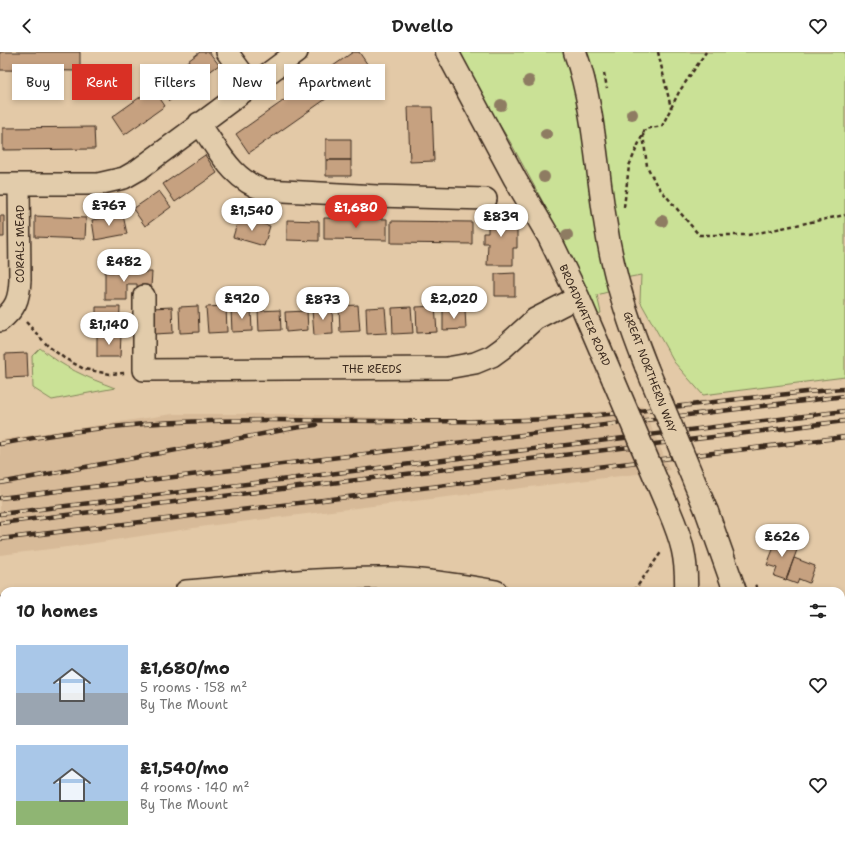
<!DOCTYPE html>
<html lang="en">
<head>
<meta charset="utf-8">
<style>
	body { margin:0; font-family:"Shantell Sans",sans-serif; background:#f6f6f6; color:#222; height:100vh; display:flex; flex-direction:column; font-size:15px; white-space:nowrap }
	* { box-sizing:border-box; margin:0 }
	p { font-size:13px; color:#767676 }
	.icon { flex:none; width:22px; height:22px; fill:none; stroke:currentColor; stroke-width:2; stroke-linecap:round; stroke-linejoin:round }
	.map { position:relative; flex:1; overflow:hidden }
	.panel { position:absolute; left:0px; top:535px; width:845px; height:256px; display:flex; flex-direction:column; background:#fff; border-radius:12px 12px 0 0; box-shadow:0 2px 6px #0003 }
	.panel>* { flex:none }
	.guide { position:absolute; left:12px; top:12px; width:400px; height:36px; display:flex; gap:8px }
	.price { position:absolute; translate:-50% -34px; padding:0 9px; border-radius:14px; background:#fff; color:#222; font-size:13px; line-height:26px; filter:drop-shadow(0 1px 2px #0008) }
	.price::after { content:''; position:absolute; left:50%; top:24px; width:12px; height:9px; margin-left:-6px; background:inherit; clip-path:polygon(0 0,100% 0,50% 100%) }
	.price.selected { background:#d93025; color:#fff }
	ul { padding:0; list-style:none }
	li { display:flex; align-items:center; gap:12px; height:100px; padding:0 16px }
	li span { display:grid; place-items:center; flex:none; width:112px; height:80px; border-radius:0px; color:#555 }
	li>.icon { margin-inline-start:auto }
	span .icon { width:48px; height:48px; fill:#fffc; stroke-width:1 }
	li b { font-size:17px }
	h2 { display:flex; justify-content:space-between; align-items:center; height:48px; padding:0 16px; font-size:17px }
	.chip { padding:0 14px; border-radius:0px; background:#fff; box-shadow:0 2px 6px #0003; font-size:14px; line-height:36px }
	.chip.selected { background:#d93025; color:#fff }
	header { display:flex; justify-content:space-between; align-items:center; height:52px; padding:0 16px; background:#fff; font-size:18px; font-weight:600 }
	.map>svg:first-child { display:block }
	.built { fill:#d7ba98 }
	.green { fill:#cae196; stroke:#82865a }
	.building { fill:#c6a180; stroke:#3b2a1e }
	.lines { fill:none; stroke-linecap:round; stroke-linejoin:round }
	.minor-casing { stroke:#3b2a1e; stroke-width:24 }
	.major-casing { stroke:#3b2a1e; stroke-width:25 }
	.path { stroke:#3b2a1e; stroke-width:2.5; stroke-dasharray:4 3; stroke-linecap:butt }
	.minor { stroke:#e2ccab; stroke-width:21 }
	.major { stroke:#e2ccab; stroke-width:22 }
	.rail-casing { stroke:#3b2a1e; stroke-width:4.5 }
	.rail { stroke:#e2ccab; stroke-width:3; stroke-dasharray:9; stroke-linecap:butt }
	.major-bridge-casing { stroke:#3b2a1e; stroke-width:25; stroke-linecap:butt }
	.major-bridge { stroke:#e2ccab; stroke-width:22 }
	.tree { fill:#8e7b62 }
	.labels { text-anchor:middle; stroke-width:3; stroke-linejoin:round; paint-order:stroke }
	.street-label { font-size:11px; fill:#3b2a1e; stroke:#e2ccab }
</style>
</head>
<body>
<header><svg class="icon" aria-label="back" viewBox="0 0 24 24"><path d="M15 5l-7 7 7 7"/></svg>Dwello<svg class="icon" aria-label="heart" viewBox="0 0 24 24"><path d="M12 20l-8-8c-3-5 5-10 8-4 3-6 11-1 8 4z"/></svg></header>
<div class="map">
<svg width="845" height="791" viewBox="0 0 845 791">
	<rect width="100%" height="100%" fill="#e3c9a7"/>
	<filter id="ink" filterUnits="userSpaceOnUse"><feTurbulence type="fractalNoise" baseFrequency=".025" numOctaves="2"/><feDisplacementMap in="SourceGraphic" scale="8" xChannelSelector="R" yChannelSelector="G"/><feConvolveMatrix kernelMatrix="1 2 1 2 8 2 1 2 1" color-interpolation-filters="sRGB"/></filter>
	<g filter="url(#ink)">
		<!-- built -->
		<path class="built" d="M642,354L670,418L207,474L75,494L0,503V388L173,362H283L420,367L521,369Z"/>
		<!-- green -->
		<path class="green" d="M458,0H565L578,50L611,239L597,243L601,261L598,262L564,189L512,93L480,41Z
			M585,0H845V325L703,343L674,310L640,249L641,223L625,226L595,25Z
			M40,296C64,316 86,325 115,336L52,348L33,336L32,304Z"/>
		<!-- building -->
		<path class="building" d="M0,0H80V19L0,18Z
			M200,0H209L219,13L169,49L157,32Z
			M353,0H359L370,16L249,101L236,82Z
			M153,36L165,54L124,83L112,65Z
			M408,55H432L434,109L410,110Z
			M94,75L95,97L3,98V76Z
			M326,87H351V108H326Z
			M205,103L217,121L175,150L163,132Z
			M326,108H351V124H326Z
			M159,139L171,155L145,174L133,157Z
			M488,159H513V177H517V196H513V213H487L488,191H483V181H488Z
			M123,163L127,182L95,188L92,168Z
			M0,164H4V185H0Z
			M35,164L86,166L85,187L35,185Z
			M239,165L270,174L264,194L233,185Z
			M324,166L387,167V188L324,187Z
			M287,168L319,169V189L287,188Z
			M391,169L472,170V192L391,191Z
			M105,220H152L151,235H137V232H127V248H105Z
			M515,221V244H495V222Z
			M358,253L360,279L340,280L339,254Z
			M198,254L199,280L180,281L179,255Z
			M226,254L227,280L208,281L206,255Z
			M435,254L437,280L417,281L416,255Z
			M96,255H120L119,277H96Z
			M172,255L173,281L154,282L152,256Z
			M385,255L387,281L367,282L366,256Z
			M411,255L413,281L393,282L392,256Z
			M251,256L252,279L232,280L231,257Z
			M332,256L333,282L314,283L312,257Z
			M465,257L466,277L443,278V258Z
			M280,258L281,278L259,279L258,259Z
			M307,259L308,278L286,280L285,260Z
			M97,283H121L120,305H97Z
			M27,301L28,325L6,326L5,302Z
			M777,487L798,495L786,528L774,524L777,516L767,513Z
			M794,506L815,514L809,531L799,527L797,532L786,528Z
			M0,623H4V649H0Z
			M78,787H102V791H78Z
			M298,787H324V791H298Z
			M326,787H351L352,791H327Z
			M361,787H383V790L361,791Z"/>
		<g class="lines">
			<!-- minor casing -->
			<g class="minor-casing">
				<path id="minor" d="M227,0L251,33
					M199,71C218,97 232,129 265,138L377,144L486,147
					M0,132H98L124,126L138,118L297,0
					M144,244V318L447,316L475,311L492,304L503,296L535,267L578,245
					M0,269C16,256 19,248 20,228L19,132
					M186,539C254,533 322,525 390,526C426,527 462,533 496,539
					M0,557L4,556
					M841,564L845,566
					M0,691H4
					M841,776L845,775
					M266,787L267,791
					M527,787L528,791
					M611,787L612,791
					M822,787L824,791
					M721,791L748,787"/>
			</g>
			<!-- major casing -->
			<g class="major-casing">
				<path id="major" d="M447,0L515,127L549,185L578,245L614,329
					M575,0C594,54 596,112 605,168C612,218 627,267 646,314
					M669,458C682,489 687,505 686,539
					M707,460L735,539
					M841,615L845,618
					M841,647L845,648"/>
			</g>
			<!-- path -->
			<path class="path" d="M658,0L671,56
				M604,21L607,36
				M643,82L647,114L656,132L699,183H748L845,163
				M624,155L629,114L645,77L662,74L679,40L706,0
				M26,270L48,294L64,306L84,317L110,322L125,321
				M755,533L760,539
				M634,539L662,499
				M841,678L845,677"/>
			<!-- minor -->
			<use href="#minor" class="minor"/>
			<!-- major -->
			<use href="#major" class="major"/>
			<!-- rail casing -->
			<g class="rail-casing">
				<path id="rail" d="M0,392C47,383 95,376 143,372C270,363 396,373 523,368C631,364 737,344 845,337
					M0,431L294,376L316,373
					M0,446L845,344
					M0,462L845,359
					M0,471L845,369
					M0,487L845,385"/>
			</g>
			<!-- rail -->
			<use href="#rail" class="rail"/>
			<!-- major-bridge casing -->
			<g class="major-bridge-casing">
				<path id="major-bridge" d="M646,314L707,460
					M614,329L669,458"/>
			</g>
			<!-- major-bridge -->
			<use href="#major-bridge" class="major-bridge"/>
		</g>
		<!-- trees -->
		<g class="tree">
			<circle cx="529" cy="29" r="6"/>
			<circle cx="501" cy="53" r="6"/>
			<circle cx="632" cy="62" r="6"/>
			<circle cx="546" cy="82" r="6"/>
			<circle cx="544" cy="125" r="6"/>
			<circle cx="662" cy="169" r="6"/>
			<circle cx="567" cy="183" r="6"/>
		</g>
	</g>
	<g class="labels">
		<!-- street labels -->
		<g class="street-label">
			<text transform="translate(20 192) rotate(-90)" y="4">CORALS MEAD</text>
			<text transform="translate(585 263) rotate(66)" y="4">BROADWATER ROAD</text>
			<text x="372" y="321">THE REEDS</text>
			<text transform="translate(650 320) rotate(69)" y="4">GREAT NORTHERN WAY</text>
		</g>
	</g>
</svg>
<b class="price" style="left:109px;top:175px">£767</b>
<b class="price selected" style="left:356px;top:177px">£1,680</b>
<b class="price" style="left:252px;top:180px">£1,540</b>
<b class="price" style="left:501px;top:186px">£839</b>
<b class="price" style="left:124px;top:231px">£482</b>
<b class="price" style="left:242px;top:268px">£920</b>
<b class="price" style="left:454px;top:268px">£2,020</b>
<b class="price" style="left:323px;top:269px">£873</b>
<b class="price" style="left:109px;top:294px">£1,140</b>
<b class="price" style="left:782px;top:506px">£626</b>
<div class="guide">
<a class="chip">Buy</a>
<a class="chip selected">Rent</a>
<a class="chip">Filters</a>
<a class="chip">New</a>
<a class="chip">Apartment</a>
</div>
<section class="panel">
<h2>10 homes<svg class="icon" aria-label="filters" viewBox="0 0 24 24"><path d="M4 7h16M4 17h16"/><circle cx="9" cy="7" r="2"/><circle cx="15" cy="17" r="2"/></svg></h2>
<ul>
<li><span style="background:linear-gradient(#a9c7e8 60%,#9aa5b1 0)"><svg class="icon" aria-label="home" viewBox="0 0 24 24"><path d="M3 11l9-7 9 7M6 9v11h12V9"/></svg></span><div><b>£1,680/mo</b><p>5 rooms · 158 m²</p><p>By The Mount</p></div><svg class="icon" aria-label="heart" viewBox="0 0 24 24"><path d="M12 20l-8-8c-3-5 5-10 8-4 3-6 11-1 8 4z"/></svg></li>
<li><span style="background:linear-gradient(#a9c7e8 70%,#8fb573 0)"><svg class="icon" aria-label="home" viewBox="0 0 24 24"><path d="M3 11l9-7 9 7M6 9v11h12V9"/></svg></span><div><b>£1,540/mo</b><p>4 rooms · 140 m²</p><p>By The Mount</p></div><svg class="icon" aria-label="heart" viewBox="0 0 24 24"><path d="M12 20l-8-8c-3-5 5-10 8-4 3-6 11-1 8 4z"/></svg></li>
</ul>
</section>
</div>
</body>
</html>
